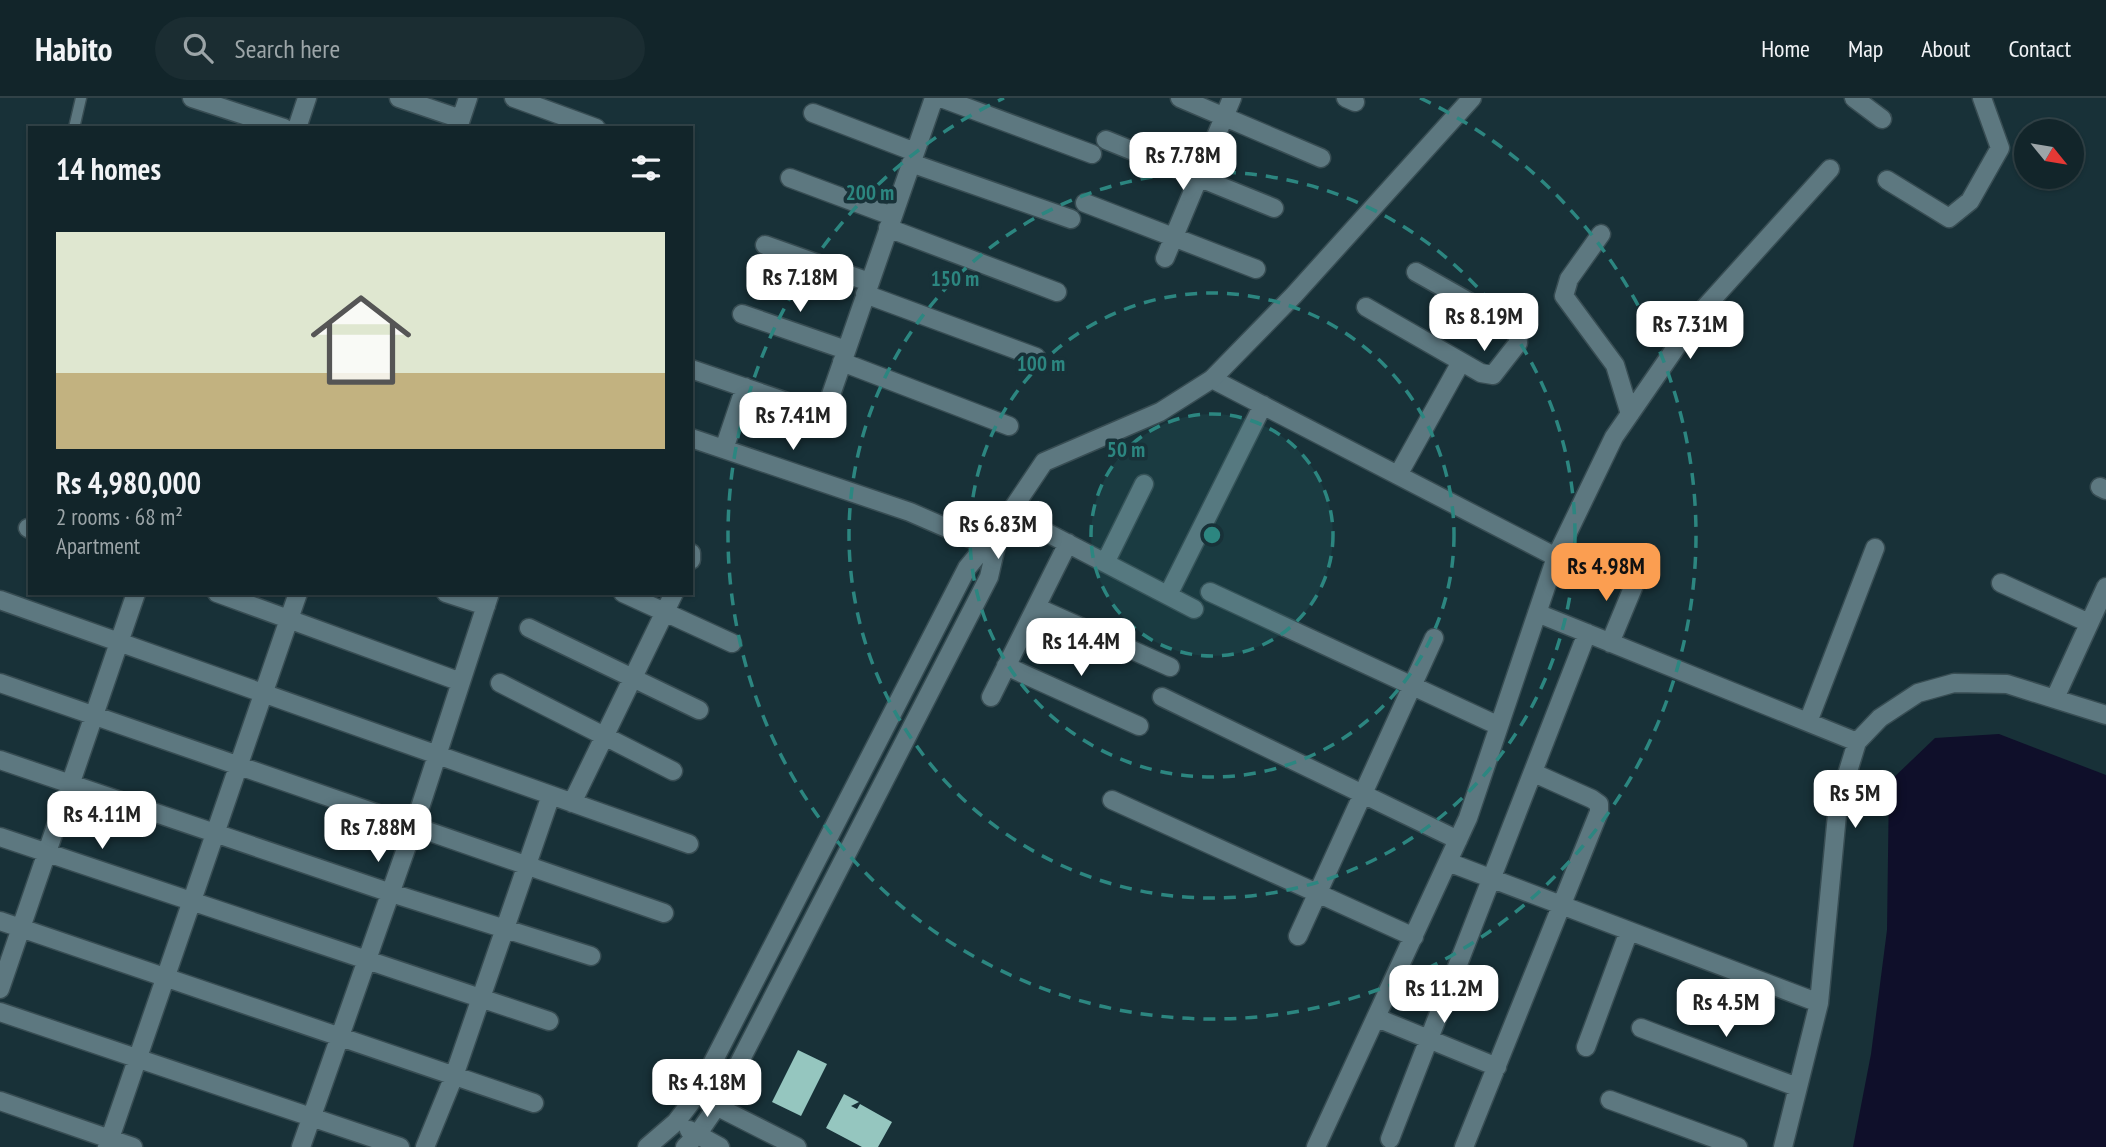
<!DOCTYPE html>
<html lang="en">
<head>
<meta charset="utf-8">
<style>
	body { margin:0; font-family:"PT Sans Narrow",sans-serif; background:#1b2d32; color:#f1f3f6; height:100vh; display:flex; flex-direction:column; font-size:26px; white-space:nowrap }
	* { box-sizing:border-box; margin:0 }
	p { font-size:23px; color:#9ca5a8 }
	.icon { flex:none; width:38px; height:38px; fill:none; stroke:currentColor; stroke-width:2; stroke-linecap:round; stroke-linejoin:round }
	.map { position:relative; flex:1; overflow:hidden }
	.panel { position:absolute; left:28px; top:28px; width:665px; height:469px; display:flex; flex-direction:column; background:#12252a; border-radius:0px; box-shadow:0 2px 5px #0004,0 0 0 2px #314247 }
	.panel>* { flex:none }
	.needle { width:46px; rotate:120deg }
	.tools { position:absolute; left:2014px; top:21px; display:grid; gap:14px }
	.tools a { display:grid; place-items:center; width:70px; height:70px; border-radius:50%; background:#12252a; box-shadow:0 2px 5px #0004,0 0 0 2px #314247; font-size:35px }
	.price { position:absolute; translate:-50% -60px; padding:0 16px; border-radius:14px; background:#fff; color:#222; font-size:23px; line-height:46px; filter:drop-shadow(0 2px 4px #0008) }
	.price::after { content:''; position:absolute; left:50%; top:42px; width:21px; height:16px; margin-left:-10px; background:inherit; clip-path:polygon(0 0,100% 0,50% 100%) }
	.price.active { background:#fb9e51; color:#111 }
	ul { padding:0; list-style:none }
	li { display:grid; align-content:center; gap:14px; height:371px; padding:0 28px }
	li+li { border-top:2px solid #314247 }
	li span { display:grid; place-items:center; height:217px; border-radius:0px; color:#555 }
	li>.icon { margin-inline-start:auto }
	span .icon { width:126px; height:126px; fill:#fffc; stroke-width:1 }
	li b { font-size:30px }
	h2 { display:flex; justify-content:space-between; align-items:center; height:84px; padding:0 28px; font-size:30px }
	header { display:flex; align-items:center; gap:42px; box-sizing:border-box; height:98px; padding:0 35px; background:#12252a; border-bottom:2px solid #314247 }
	header strong { font-size:33px }
	nav { display:flex; gap:38px; margin-inline-start:auto; font-size:24px }
	.search { width:490px; height:63px; background:#1b2d32; display:flex; align-items:center; gap:18px; box-sizing:border-box; padding:0 24px; border-radius:38px; color:#9ca5a8; font-size:26px }
	.map>svg:first-child { display:block }
	.water { fill:#0f0f2a }
	.building { fill:#95c6bf }
	.lines { fill:none; stroke-linecap:round; stroke-linejoin:round }
	.service-casing { stroke:#384d53; stroke-width:13 }
	.minor-casing { stroke:#384d53; stroke-width:21 }
	.tertiary-casing { stroke:#384d53; stroke-width:21 }
	.service { stroke:#5d7880; stroke-width:10 }
	.minor { stroke:#5d7880; stroke-width:18 }
	.tertiary { stroke:#5d7880; stroke-width:18 }
	.ring { fill:none; stroke:#2c8680; stroke-width:3.5; stroke-dasharray:12 9 }
	.centre { fill:#2c8680; stroke:#183138; stroke-width:3.5 }
	.ring-label { font-size:21px; text-anchor:middle; font-weight:bold; fill:#2c8680; stroke:#183138; stroke-width:7; stroke-linejoin:round; paint-order:stroke }
</style>
</head>
<body>
<header>
<strong>Habito</strong>
<div class="search"><svg class="icon" aria-label="search" viewBox="0 0 24 24"><circle cx="10" cy="10" r="6"/><path d="M15 15l6 6"/></svg>Search here</div>
<nav><a>Home</a><a>Map</a><a>About</a><a>Contact</a></nav>
</header>
<div class="map">
<svg width="2106" height="1049" viewBox="0 0 2106 1049">
	<rect width="100%" height="100%" fill="#183138"/>
	<!-- water -->
	<path class="water" d="M1999,636L2106,677V1049H1853L1871,956L1887,832L1889,684L1935,640Z"/>
	<!-- building -->
	<path class="building" d="M798,952L827,966L801,1018L772,1004Z
		M844,996L859,1004L851,1008L857,1011L860,1006L892,1024L878,1049H862L826,1030Z"/>
	<g class="lines">
		<!-- service casing -->
		<g class="service-casing">
			<path id="service" d="M74,30L81,0"/>
		</g>
		<!-- minor casing -->
		<g class="minor-casing">
			<path id="minor" d="M192,0L284,30
				M399,0L461,21
				M514,0L596,30
				M941,0L1092,56
				M1180,0L1321,60
				M1346,0L1355,4
				M1854,0L1882,21
				M813,15L915,54
				M297,30L307,0
				M458,30L468,0
				M1106,42L1274,110
				M911,65L1071,121
				M790,80L892,118
				M1887,82L1949,120L1970,103L2000,50L1982,0
				M1085,105L1256,171
				M888,130L1057,194
				M1601,136L1569,181L1564,198L1615,267L1630,316
				M765,147L869,184
				M1165,160L1232,0
				M865,196L1036,259
				M1366,209L1481,275L1493,277L1518,245L1517,231L1416,174
				M742,216L846,252
				M842,264L1009,328
				M691,271L816,314H825L934,0
				M1212,281L1556,459
				M691,340L910,414L986,447
				M724,351L745,289
				M1398,377L1461,264
				M2100,389L2106,392
				M1009,415L1194,511
				M28,430L30,431
				M691,455V462
				M1105,465L1144,386
				M2001,485L2089,525
				M1210,494L1499,628
				M217,495L461,584
				M446,495L486,508
				M623,495L732,545
				M1168,497L1263,307
				M0,502L689,746
				M1036,509L1170,569
				M1537,515L1857,644
				M529,530L699,612
				M1610,545L1637,480
				M1006,568L1139,628
				M0,585L664,815
				M500,585L673,673
				M991,599L1068,445
				M1162,599L1458,742
				M2055,600L2106,489
				M1808,624L1875,450
				M0,662L388,794L591,858
				M1112,702L1414,839
				M572,705L674,495
				M0,739L549,923
				M1448,764L1819,905
				M0,823L534,1005
				M1298,838L1434,540
				M0,891L136,495
				M0,914L400,1049
				M1377,920L1497,969
				M1641,930L1797,989
				M1586,949L1629,833
				M1610,1002L1738,1049
				M0,1003L133,1049
				M1390,1041L1587,535
				M107,1049L298,495
				M301,1049L414,728L490,495
				M425,1049L454,978L551,697
				M1316,1049L1468,720L1556,459L1614,339L1699,216L1830,71
				M1464,1049L1599,714V706L1592,701L1534,675
				M1783,1049L1819,905L1838,706L1857,644L1880,620L1918,595L1954,585L2007,586L2106,617"/>
		</g>
		<!-- tertiary casing -->
		<g class="tertiary-casing">
			<path id="tertiary" d="M708,1004L797,1049
				M689,1032L720,1049
				M647,1049L676,1024L695,999L967,470L999,431L1044,364L1160,314L1212,281L1294,197L1472,0
				M685,1049L697,1037L717,1008L989,479L999,435"/>
		</g>
		<!-- service -->
		<use href="#service" class="service"/>
		<!-- minor -->
		<use href="#minor" class="minor"/>
		<!-- tertiary -->
		<use href="#tertiary" class="tertiary"/>
	</g>
	<!-- distance rings -->
	<circle cx="1212" cy="437" r="121" fill="#2c8680" fill-opacity=".12"/>
	<g class="ring">
		<circle cx="1212" cy="437" r="121"/>
		<circle cx="1212" cy="437" r="242"/>
		<circle cx="1212" cy="437" r="363"/>
		<path d="M1420 0A484 484 0 1 1 1004 0"/>
	</g>
	<circle cx="1212" cy="437" r="10" class="centre"/>
	<g class="ring-label">
		<text x="870" y="102">200 m</text>
		<text x="955" y="188">150 m</text>
		<text x="1041" y="273">100 m</text>
		<text x="1126" y="359">50 m</text>
	</g>
</svg>
<div class="tools">
<a><svg class="needle" viewBox="-14 -14 28 28"><path d="M0-13l5 13h-10z" fill="#e53935"/><path d="M0 13l5-13h-10z" fill="#9ca5a8"/></svg></a>
</div>
<b class="price" style="left:1183px;top:94px">Rs 7.78M</b>
<b class="price" style="left:800px;top:216px">Rs 7.18M</b>
<b class="price" style="left:1484px;top:255px">Rs 8.19M</b>
<b class="price" style="left:1690px;top:263px">Rs 7.31M</b>
<b class="price" style="left:793px;top:354px">Rs 7.41M</b>
<b class="price" style="left:998px;top:463px">Rs 6.83M</b>
<b class="price active" style="left:1606px;top:505px">Rs 4.98M</b>
<b class="price" style="left:1081px;top:580px">Rs 14.4M</b>
<b class="price" style="left:1855px;top:732px">Rs 5M</b>
<b class="price" style="left:102px;top:753px">Rs 4.11M</b>
<b class="price" style="left:378px;top:766px">Rs 7.88M</b>
<b class="price" style="left:1444px;top:927px">Rs 11.2M</b>
<b class="price" style="left:1726px;top:941px">Rs 4.5M</b>
<b class="price" style="left:707px;top:1021px">Rs 4.18M</b>
<section class="panel">
<h2>14 homes<svg class="icon" aria-label="filters" viewBox="0 0 24 24"><path d="M4 7h16M4 17h16"/><circle cx="9" cy="7" r="2"/><circle cx="15" cy="17" r="2"/></svg></h2>
<ul>
<li><span style="background:linear-gradient(#dfe7d0 65%,#c2b280 0)"><svg class="icon" aria-label="home" viewBox="0 0 24 24"><path d="M3 11l9-7 9 7M6 9v11h12V9"/></svg></span><div><b>Rs 4,980,000</b><p>2 rooms · 68 m²</p><p>Apartment</p></div></li>
</ul>
</section>
</div>
</body>
</html>
